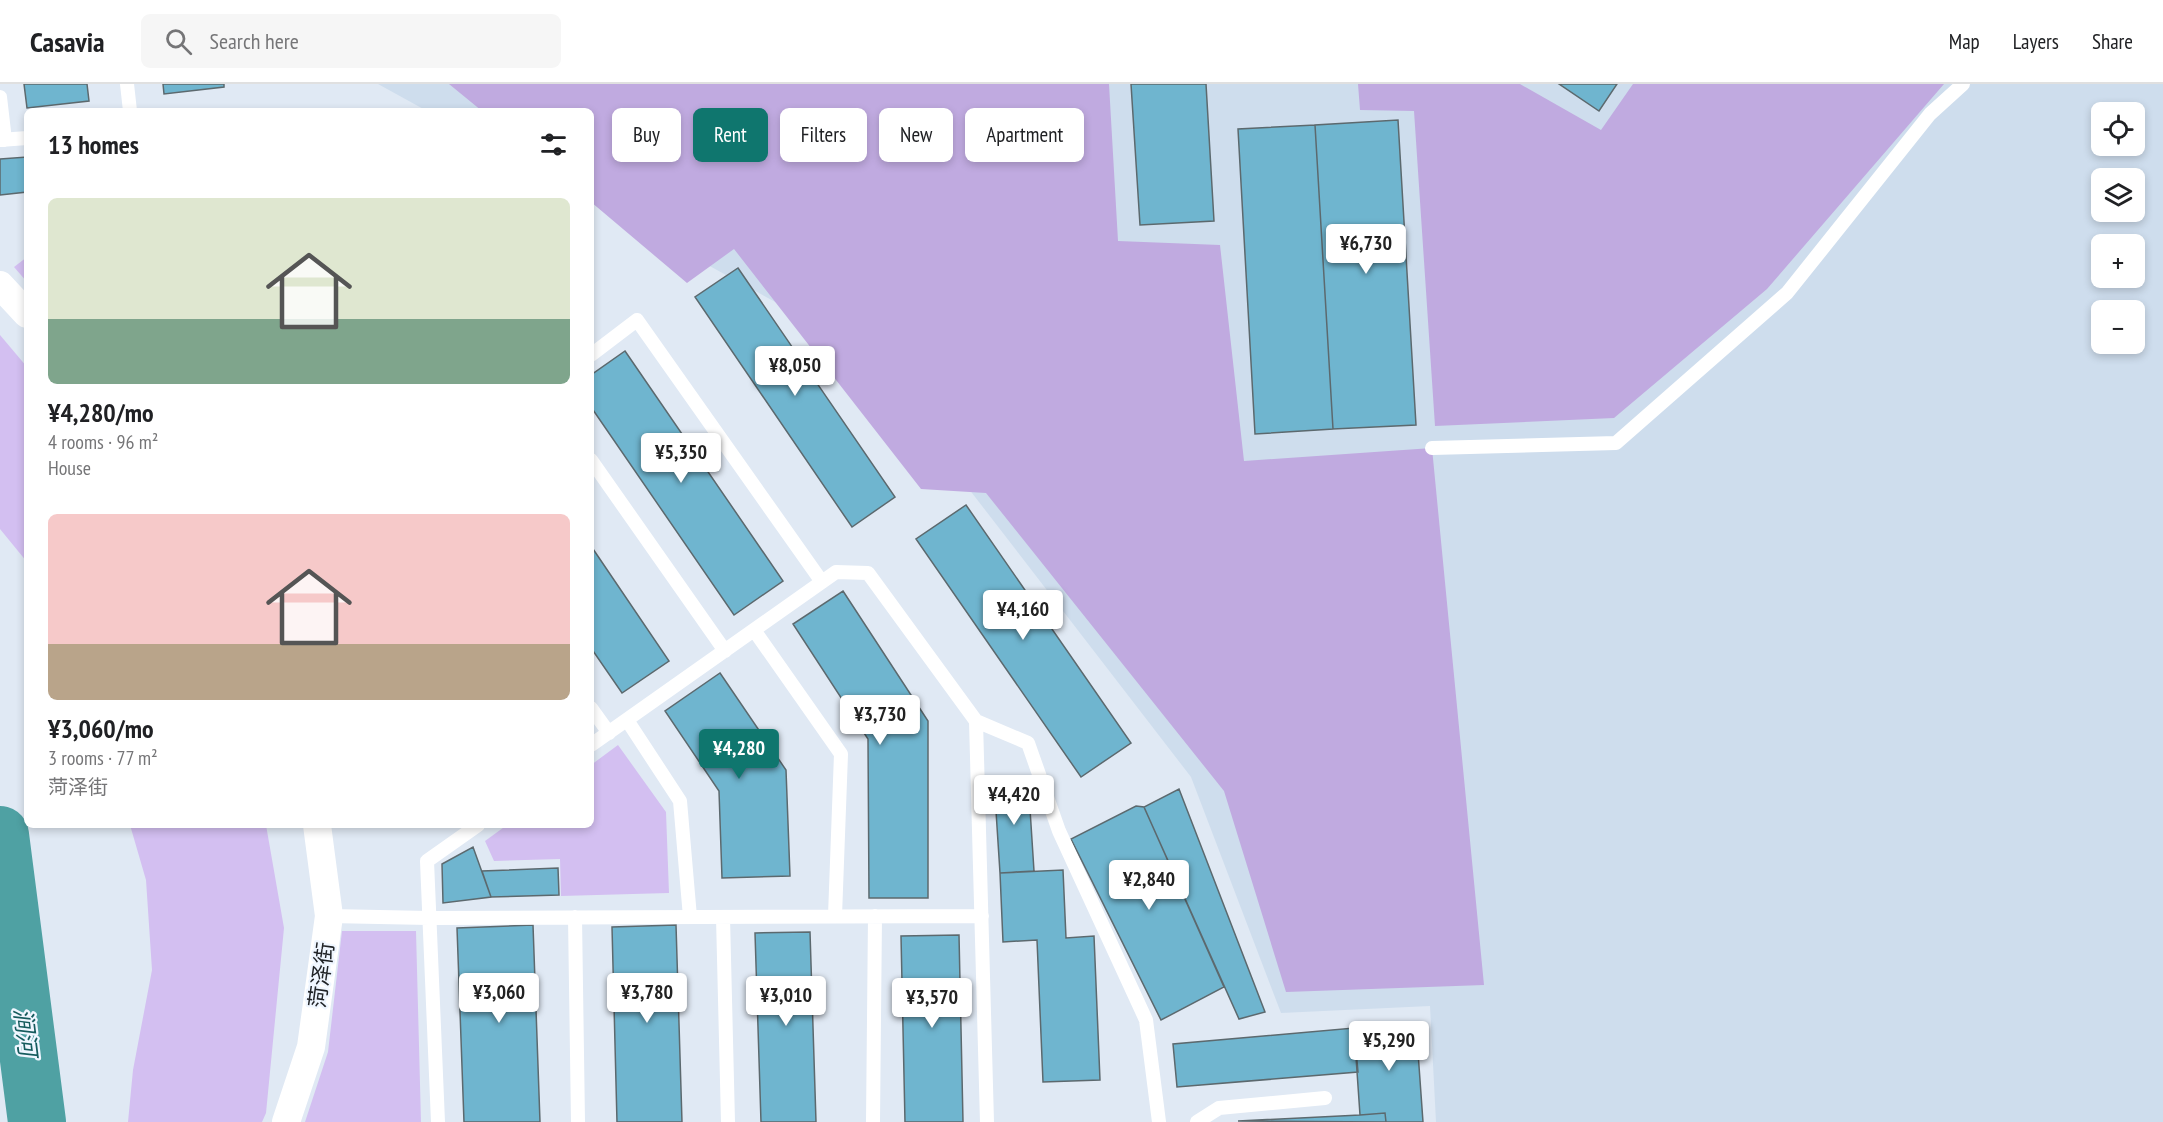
<!DOCTYPE html>
<html lang="en">
<head>
<meta charset="utf-8">
<style>
	body { margin:0; font-family:"PT Sans Narrow","Noto Sans SC",sans-serif; background:#f6f6f6; color:#202124; height:100vh; display:flex; flex-direction:column; font-size:22px; white-space:nowrap }
	* { box-sizing:border-box; margin:0 }
	p { font-size:20px; color:#757577 }
	.icon { flex:none; width:33px; height:33px; fill:none; stroke:currentColor; stroke-width:2; stroke-linecap:round; stroke-linejoin:round }
	.map { position:relative; flex:1; overflow:hidden }
	.details { position:absolute; left:24px; top:24px; width:570px; height:720px; display:flex; flex-direction:column; background:#fff; border-radius:9px; box-shadow:0 3px 9px #0003 }
	.details>* { flex:none }
	.top-card { position:absolute; left:612px; top:24px; width:570px; height:54px; display:flex; gap:12px }
	.buttons { position:absolute; left:2091px; top:18px; display:grid; gap:12px }
	.buttons a { display:grid; place-items:center; width:54px; height:54px; border-radius:9px; background:#fff; box-shadow:0 3px 9px #0003; font-size:30px }
	.price { position:absolute; translate:-50% -51px; padding:0 14px; border-radius:6px; background:#fff; color:#222; font-size:20px; line-height:39px; filter:drop-shadow(0 2px 3px #0008) }
	.price::after { content:''; position:absolute; left:50%; top:36px; width:18px; height:14px; margin-left:-9px; background:inherit; clip-path:polygon(0 0,100% 0,50% 100%) }
	.price.on { background:#0f766e; color:#fff }
	ul { padding:0; list-style:none }
	li { display:grid; align-content:center; gap:12px; height:318px; padding:0 24px }
	li span { display:grid; place-items:center; height:186px; border-radius:9px; color:#555 }
	li>.icon { margin-inline-start:auto }
	span .icon { width:108px; height:108px; fill:#fffc; stroke-width:1 }
	li b { font-size:26px }
	h2 { display:flex; justify-content:space-between; align-items:center; height:72px; padding:0 24px; font-size:26px }
	.tag { padding:0 21px; border-radius:9px; background:#fff; box-shadow:0 3px 9px #0003; font-size:21px; line-height:54px }
	.tag.on { background:#0f766e; color:#fff }
	header { display:flex; align-items:center; gap:36px; box-sizing:border-box; height:84px; padding:0 30px; background:#fff; border-bottom:2px solid #e0e0e0 }
	header strong { font-size:28px }
	nav { display:flex; gap:33px; margin-inline-start:auto; font-size:21px }
	.search { width:420px; height:54px; background:#f6f6f6; display:flex; align-items:center; gap:15px; box-sizing:border-box; padding:0 21px; border-radius:9px; color:#757577; font-size:22px }
	.map>svg:first-child { display:block }
	.built { fill:#cedded; fill-rule:evenodd }
	.green { fill:#d3bff1 }
	.forest { fill:#c0aae0 }
	.lines { fill:none; stroke-linecap:round; stroke-linejoin:round }
	.river { stroke:#4fa1a3; stroke-width:58 }
	.building { fill:#6fb5cf; stroke:#5c696e; stroke-width:1.5 }
	.lane { stroke:#fff; stroke-width:14 }
	.street { stroke:#fff; stroke-width:28 }
	.labels { text-anchor:middle; stroke-width:4.5; stroke-linejoin:round; paint-order:stroke }
	.street-label { font-size:22px; fill:#202327; stroke:#eff6ff }
	.water-label { font-size:24px; font-style:italic; fill:#155b5d; stroke:#eff6ff }
</style>
</head>
<body>
<header>
<strong>Casavia</strong>
<div class="search"><svg class="icon" aria-label="search" viewBox="0 0 24 24"><circle cx="10" cy="10" r="6"/><path d="M15 15l6 6"/></svg>Search here</div>
<nav><a>Map</a><a>Layers</a><a>Share</a></nav>
</header>
<div class="map">
<svg width="2163" height="1038" viewBox="0 0 2163 1038">
	<rect width="100%" height="100%" fill="#e0e9f4"/>
	<!-- built -->
	<path class="built" d="M378,0H2163V1038H1436L1430,922L1281,929L1191,693L861,265L591,117V27H427ZM2102,28H2134V62H2102ZM2102,94H2134V128H2102ZM2102,160H2134V194H2102ZM2102,226H2134V260H2102Z"/>
	<!-- green -->
	<path class="green" d="M27,173V198L14,183Z
		M0,251L27,283V478L0,445Z
		M618,661L666,728L669,809L561,812L560,775L494,777L485,757L507,741H591V681Z
		M130,741H266L284,844L266,1029L262,1038H128L133,986L152,886L146,796Z
		M342,847H416L421,1038H305L328,968Z"/>
	<!-- forest -->
	<path class="forest" d="M449,0H1109L1118,157L1220,161L1244,377L1432,364L1484,901L1286,908L1224,707L986,409L921,405L734,165L687,199L591,118V27H482Z
		M1358,0H1520L1601,46L1633,0H1944L1767,205L1614,334L1435,342L1414,27L1360,26Z"/>
	<g class="lines">
		<!-- river -->
		<path class="river" d="M0,751L37,1038"/>
	</g>
	<!-- building -->
	<path class="building" d="M24,0H87L89,17L27,24Z
		M163,0H224V3L164,10Z
		M1131,0H1206L1214,137L1140,141Z
		M1559,0H1617L1599,27Z
		M1398,36L1416,341L1333,345L1315,41Z
		M1315,41L1333,345L1255,350L1238,45Z
		M27,73V108L0,111V75Z
		M738,184L895,413L852,443L695,213Z
		M625,267L783,497L734,531L591,323V291Z
		M966,421L1131,659L1081,693L916,455Z
		M591,462L669,577L622,609L591,564Z
		M843,507L928,637V814H869L868,655L793,540Z
		M720,589L786,686L790,792L722,794L719,707L665,627Z
		M1028,694L1034,787L1000,789L994,696Z
		M1179,705L1265,928L1239,935L1144,723Z
		M1136,722L1144,723L1224,903L1161,936L1071,755Z
		M473,763L491,813L443,819L442,780Z
		M558,784L559,811L491,813L482,787Z
		M1063,786L1066,854L1094,852L1100,996L1043,998L1037,856L1003,858L1000,789Z
		M533,841L540,1038H464L457,844Z
		M676,841L682,1038H617L612,843Z
		M810,848L816,1038H761L755,849Z
		M959,851L963,1038H905L901,852Z
		M1416,940L1423,1038H1386L1385,1029L1360,1031L1354,944Z
		M1354,944L1358,988L1177,1003L1173,960Z
		M1385,1029L1386,1038L1238,1037L1360,1031Z"/>
	<g class="lines">
		<!-- lane -->
		<path class="lane" d="M127,0L130,27
			M0,13L5,56
			M0,56L27,54
			M591,271L637,236L822,498
			M1432,364L1616,359L1787,209L1930,30L1963,0
			M591,376L725,567
			M754,546L841,670L835,832
			M591,624L609,649
			M627,636L680,717L690,833
			M976,637L1028,659L1059,747L1146,936L1159,1038
			M591,661L836,488L868,489L976,637L987,1038
			M329,832L429,834L982,832
			M575,833L578,1038
			M723,833L728,1038
			M438,1038L427,777L478,741
			M873,1038L875,832
			M1197,1038L1219,1024L1325,1014"/>
		<!-- street -->
		<path class="street" d="M0,201L27,230
			M286,1038L311,963L329,832L317,741"/>
	</g>
	<g class="labels">
		<!-- street labels -->
		<g class="street-label">
			<text transform="translate(321 891) rotate(-82)" y="8">菏泽街</text>
		</g>
		<!-- water labels -->
		<g class="water-label">
			<text transform="translate(25 948) rotate(83)" y="8">涧河</text>
		</g>
	</g>
</svg>
<div class="buttons">
<a><svg class="icon" aria-label="locate" viewBox="0 0 24 24"><circle cx="12" cy="12" r="6"/><path d="M12 2v4M12 18v4M2 12h4M18 12h4"/></svg></a>
<a><svg class="icon" aria-label="layers" viewBox="0 0 24 24"><path d="M12 4l9 5-9 5-9-5zM3 14l9 5 9-5"/></svg></a>
<a>+</a>
<a>−</a>
</div>
<b class="price" style="left:1366px;top:191px">¥6,730</b>
<b class="price" style="left:795px;top:313px">¥8,050</b>
<b class="price" style="left:681px;top:400px">¥5,350</b>
<b class="price" style="left:1023px;top:557px">¥4,160</b>
<b class="price" style="left:880px;top:662px">¥3,730</b>
<b class="price on" style="left:739px;top:696px">¥4,280</b>
<b class="price" style="left:1014px;top:742px">¥4,420</b>
<b class="price" style="left:1149px;top:827px">¥2,840</b>
<b class="price" style="left:499px;top:940px">¥3,060</b>
<b class="price" style="left:647px;top:940px">¥3,780</b>
<b class="price" style="left:786px;top:943px">¥3,010</b>
<b class="price" style="left:932px;top:945px">¥3,570</b>
<b class="price" style="left:1389px;top:988px">¥5,290</b>
<div class="top-card">
<a class="tag">Buy</a>
<a class="tag on">Rent</a>
<a class="tag">Filters</a>
<a class="tag">New</a>
<a class="tag">Apartment</a>
</div>
<section class="details">
<h2>13 homes<svg class="icon" aria-label="filters" viewBox="0 0 24 24"><path d="M4 7h16M4 17h16"/><circle cx="9" cy="7" r="2"/><circle cx="15" cy="17" r="2"/></svg></h2>
<ul>
<li><span style="background:linear-gradient(#dfe7d0 65%,#7fa58c 0)"><svg class="icon" aria-label="home" viewBox="0 0 24 24"><path d="M3 11l9-7 9 7M6 9v11h12V9"/></svg></span><div><b>¥4,280/mo</b><p>4 rooms · 96 m²</p><p>House</p></div></li>
<li><span style="background:linear-gradient(#f6c9c9 70%,#b9a48a 0)"><svg class="icon" aria-label="home" viewBox="0 0 24 24"><path d="M3 11l9-7 9 7M6 9v11h12V9"/></svg></span><div><b>¥3,060/mo</b><p>3 rooms · 77 m²</p><p>菏泽街</p></div></li>
</ul>
</section>
</div>
</body>
</html>
